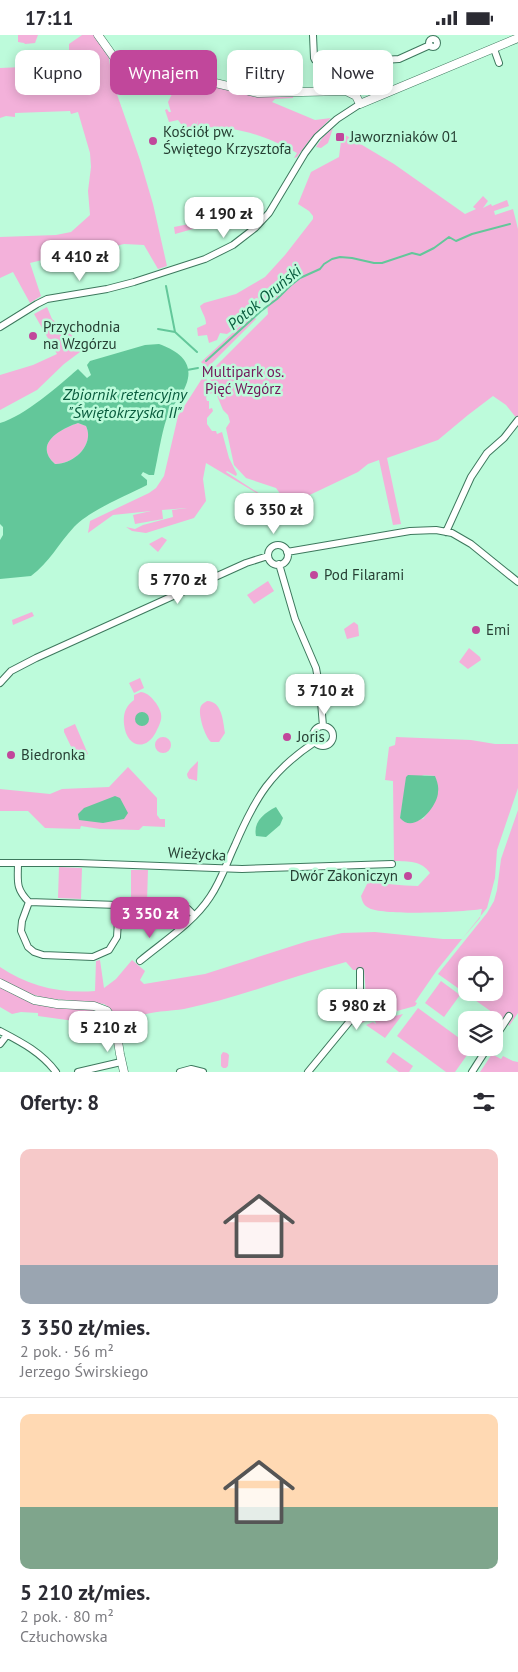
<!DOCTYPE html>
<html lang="pl">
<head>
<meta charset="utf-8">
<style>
	body { margin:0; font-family:"PT Sans",sans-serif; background:#f7f7f7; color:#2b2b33; height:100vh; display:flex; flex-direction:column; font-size:19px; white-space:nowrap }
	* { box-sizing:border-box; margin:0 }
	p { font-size:16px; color:#7c7c81 }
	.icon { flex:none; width:28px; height:28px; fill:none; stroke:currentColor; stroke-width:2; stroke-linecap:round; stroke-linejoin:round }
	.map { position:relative; height:1037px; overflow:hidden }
	.side { display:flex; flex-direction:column; background:#fff; flex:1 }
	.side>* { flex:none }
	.top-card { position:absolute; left:15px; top:15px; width:489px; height:45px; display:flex; gap:10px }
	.buttons { position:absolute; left:458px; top:921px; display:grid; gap:10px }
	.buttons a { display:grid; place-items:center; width:45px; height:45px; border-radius:10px; background:#fff; box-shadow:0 2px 12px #0003; font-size:25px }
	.price { position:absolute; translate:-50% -42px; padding:0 11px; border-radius:10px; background:#fff; color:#222; font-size:16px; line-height:32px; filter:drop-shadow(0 1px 2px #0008) }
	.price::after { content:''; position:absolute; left:50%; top:30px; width:15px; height:11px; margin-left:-8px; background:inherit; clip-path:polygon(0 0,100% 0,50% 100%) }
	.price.selected { background:#c1479b; color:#fff }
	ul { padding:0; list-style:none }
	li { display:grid; align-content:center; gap:10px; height:265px; padding:0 20px }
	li+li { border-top:1px solid #e1e1e2 }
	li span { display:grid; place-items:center; height:155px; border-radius:10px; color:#555 }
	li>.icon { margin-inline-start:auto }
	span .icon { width:90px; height:90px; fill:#fffc; stroke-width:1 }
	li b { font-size:21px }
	h2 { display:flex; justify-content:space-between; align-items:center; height:60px; padding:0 20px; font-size:21px }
	.tag { padding:0 18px; border-radius:10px; background:#fff; box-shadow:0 2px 12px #0003; font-size:18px; line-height:45px }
	.tag.selected { background:#c1479b; color:#fff }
	.status { display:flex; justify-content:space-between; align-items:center; height:35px; padding:0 25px; background:#fff; direction:ltr }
	.status svg { height:14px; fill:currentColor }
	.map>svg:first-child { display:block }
	.green { fill:#f3b1da; fill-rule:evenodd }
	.water { fill:#63c79a; fill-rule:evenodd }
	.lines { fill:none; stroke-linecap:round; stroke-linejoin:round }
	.stream { stroke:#63c79a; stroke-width:2 }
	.minor-casing { stroke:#3d785d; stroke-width:8 }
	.tertiary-casing { stroke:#3d785d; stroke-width:9 }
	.minor { stroke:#fff; stroke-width:6 }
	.tertiary { stroke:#fff; stroke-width:8 }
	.poi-dot { fill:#c1479b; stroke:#bdfbdb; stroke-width:2 }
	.labels { text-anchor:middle; stroke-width:5; stroke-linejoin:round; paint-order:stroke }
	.poi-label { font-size:15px; fill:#263f33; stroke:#bdfbdb; text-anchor:start }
	.park-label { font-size:15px; fill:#74165a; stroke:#bdfbdb }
	.street-label { font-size:15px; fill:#263f33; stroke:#bdfbdb }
	.water-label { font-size:16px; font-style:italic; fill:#075a3c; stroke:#bdfbdb }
</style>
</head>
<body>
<div class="status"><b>17:11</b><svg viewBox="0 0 49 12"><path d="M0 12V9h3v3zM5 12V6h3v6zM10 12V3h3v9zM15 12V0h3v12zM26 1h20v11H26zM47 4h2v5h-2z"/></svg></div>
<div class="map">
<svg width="518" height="1037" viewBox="0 0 518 1037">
	<rect width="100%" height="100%" fill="#bdfbdb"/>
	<!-- green -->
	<path class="green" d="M18,0H38L35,8L25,9L24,8L18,7Z
		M82,0H94L109,23L112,45L140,125L153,169L167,231L158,234L144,210L124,209L80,220L50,223L30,228L41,261L30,268L13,237L0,243V202L56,200L71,197L90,180L88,156L91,132L90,118L78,77L71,79L70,76L15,78V82L6,81L0,83V33L69,30V9Z
		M122,33L172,42L192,48L218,52L256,62L293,61V63L275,64L272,67L315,85L331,83L311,103L297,122L294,123L297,118C262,99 239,92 199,92L197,91L198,85L196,91L182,94L181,89L178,85L169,87L165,75L167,74L169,77H171L168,67L172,59L179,55L178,50L171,54C157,49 131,47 122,33Z
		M333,93L328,108L321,113L316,112L323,102Z
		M342,98L394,129L465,179L476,174L473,172L483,161L488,166L483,173L491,169L492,171L507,165L509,171L494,176L495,180L513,174L518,194V385L506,370L493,361L468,380L438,405L387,423L401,489L393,490L379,425L368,429L358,437L297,466L284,464L276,453L246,443L234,430L226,393L230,387L228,380L223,375L208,339L268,279L267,266H262L238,291L227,299L220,298L217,305L209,308L207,300L198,301L197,293L206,289C206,282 202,278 200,271L204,268L236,259L265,242L285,220L313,184V181L309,176L298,169L311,137L339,122Z
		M199,187L200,192L175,199L174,192Z
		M47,272L52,284L80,307L84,314L64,329L37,355L0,375V340L33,330L57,319L34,279Z
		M252,280L256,284L207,333L201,327Z
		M203,342L206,343L213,358L208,359L206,363L207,366H209V374L212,373L213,376L207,383V389L212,396H216L217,399L222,397L229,423L237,439L236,441L227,436L226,437L260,459V460L206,428L203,444L206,466L194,483L146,498L132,496L126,492L135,494L143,490L173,482L172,475L187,473L162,475L163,484L135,489L133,480L151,476L113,480L88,498L90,486L149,458L156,453L164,441L178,381Z
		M78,388L86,391C95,410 73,430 55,429C33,409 60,394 78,388Z
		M162,502L167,505L158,517L149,509Z
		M268,546L274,556L254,569L247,560Z
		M32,577L34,581L13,590L12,585Z
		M354,587L358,590L359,601L347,604L344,594Z
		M469,613L480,622L481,625L468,634L459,627Z
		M140,643L144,653L134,658L129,648Z
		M141,657C148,658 152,663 156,668C164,680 162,685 156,697C145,718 126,711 124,689C123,678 126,671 134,665V660Z
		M207,666C222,666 223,686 225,698L219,707H211C205,702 197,678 201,671C203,668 204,668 207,666Z
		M75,689L88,719L77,724L64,697V694Z
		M155 710a8 8 0 1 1 16 0a8 8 0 1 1-16 0Z
		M396,702L471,705L495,709H518V753L497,815L495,843L487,873L437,935L415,967L417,968L415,971L372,983L353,992C369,969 366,961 364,935H353L346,927C292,941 239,963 184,974C167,977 133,975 125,994L120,993C118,982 113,975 104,969L45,963L27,958L0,944V932C28,951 61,959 95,956L96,926L100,925L104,953L116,944L132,925L145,936L140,945L144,949L205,939L308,906L342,898L375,897L443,904H462L480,883L482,874C463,877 384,881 369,873C364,871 362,866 361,861L368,847C385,848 401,851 418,851L430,838C421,825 409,827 394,826L393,746L385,745L389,712L395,710ZM424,740L435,741C441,762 435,767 423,784L400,783L406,748Z
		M198,726L197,746C192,743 188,747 187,739L190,734Z
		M128,732L157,763V780L160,784H165V792L143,791L139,795L100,794L81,791L80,794L45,793L28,776H0V754L50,759L62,754L109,752Z
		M518,775V978L509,991L508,989L513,982L508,978L494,999V990L499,982L438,939L487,878L494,866L497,855L501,824ZM466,930H494V958H466Z
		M59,832L82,833L81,864L58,863Z
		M131,835H148L147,866H131Z
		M441,946L460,960L444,982L425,968Z
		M0,952L21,962L94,974L106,981L113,992H111L103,985L74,986L38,981V978L21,977L12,979L0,972Z
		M418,973L466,1008V1012L472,1013L455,1037H446L397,1001Z
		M403,979L385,1003L366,990L373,987L376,989L375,986Z
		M223,1017L227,1018L229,1020L228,1031L226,1033H223L221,1031V1020Z
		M393,1017L413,1031L409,1037H399L386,1027Z
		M492,1019L501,1024L503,1021L513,1026L518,1027V1037H480Z"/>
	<!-- water -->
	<path class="water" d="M159,309C178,316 195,327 186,350C182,361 173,369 168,380C162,394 158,423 154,440H149L143,437L141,440L147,445V450C126,461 90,475 74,492C59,508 49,528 31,541L0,544V505L3,500V492L0,489V388C25,381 58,351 78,334L87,343L91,340L87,330L90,326L145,310ZM78,388L86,391C95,410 73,430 55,429C33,409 60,394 78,388Z
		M135 684a7 7 0 1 1 14 0a7 7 0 1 1-14 0Z
		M408,740L435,741C437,746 439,751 438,757C438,771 414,800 400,783L406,742Z
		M115,761L120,763L128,778L124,784L103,788L79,785L78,779L84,773Z
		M276,772L283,783L280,790L266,802L256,801C253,787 264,778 276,772Z"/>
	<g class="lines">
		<!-- stream -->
		<path class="stream" d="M166,251L175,297
			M158,294L175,297L197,317
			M206,326L261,276L277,264L290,251L300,243L320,234L324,229L332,224L340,222L352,223L374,228H382L412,218L420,220L434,213L449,202L456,206L472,199L510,189
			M187,335L198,333"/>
		<!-- minor casing -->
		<g class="minor-casing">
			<path id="minor" d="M313,0L314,23L315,25L320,29L399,24L430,10
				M429 8a4 4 0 1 1 8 0a4 4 0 1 1-8 0Z
				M494,14L499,28
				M0,292L37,269L47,264L107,254L134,247L205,224L233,210L255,193L269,178L305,118L317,102L337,84L360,69
				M446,497L471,442L487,418L504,403L518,385
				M268 520a10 10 0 1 1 20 0a10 10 0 1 1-20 0Z
				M287,517L410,496L436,495L452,498L471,509L518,547
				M279,529L295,584L316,633L320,655L323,691
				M0,648L11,636L36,623L246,528L268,521
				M313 701a10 10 0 1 1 20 0a10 10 0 1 1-20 0Z
				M0,828H78L242,834L392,829
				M18,828C18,846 15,853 29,867L177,872L188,874L194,880
				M29,867L22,886L21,896L28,912L34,917L43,920L93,922L109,915L117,902L119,870
				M140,926C164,906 193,888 210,862C221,846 227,827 235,810C255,763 271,736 315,707
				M0,996C21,1007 41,1017 56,1037
				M494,1004L509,981
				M0,1009L7,1000
				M78,1037L121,1027
				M180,1037L191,1034L203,1037
				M308,1037L354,981L360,959V936
				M472,1037L488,1012"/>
		</g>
		<!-- tertiary casing -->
		<g class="tertiary-casing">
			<path id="tertiary" d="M98,0L113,21L130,30L169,37L258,58L346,56L356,61L360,69L518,3
				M0,948L34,965L57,969L94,971L107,976L115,988L120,1019L124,1037"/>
		</g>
		<!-- minor -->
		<use href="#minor" class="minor"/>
		<!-- tertiary -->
		<use href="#tertiary" class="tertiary"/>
	</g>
	<!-- markers -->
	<g class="poi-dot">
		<rect x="335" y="97" width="10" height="10" rx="2.5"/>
		<circle cx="153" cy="106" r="5"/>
		<circle cx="33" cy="301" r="5"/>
		<circle cx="314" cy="540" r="5"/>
		<circle cx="476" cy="595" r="5"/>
		<circle cx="287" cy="702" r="5"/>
		<circle cx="11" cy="720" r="5"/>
		<circle cx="408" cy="841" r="5"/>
	</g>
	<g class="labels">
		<!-- poi labels -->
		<g class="poi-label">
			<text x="163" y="102">Kościół pw.<tspan x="163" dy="17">Świętego Krzysztofa</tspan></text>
			<text x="350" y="107">Jaworzniaków 01</text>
			<text x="43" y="297">Przychodnia<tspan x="43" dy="17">na Wzgórzu</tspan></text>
			<text x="324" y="545">Pod Filarami</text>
			<text x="486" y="600">Emi</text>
			<text x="297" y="707">Joris</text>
			<text x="21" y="725">Biedronka</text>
			<text x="398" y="846" text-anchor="end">Dwór Zakoniczyn</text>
		</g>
		<!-- park labels -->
		<g class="park-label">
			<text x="243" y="342">Multipark os.<tspan x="243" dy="17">Pięć Wzgórz</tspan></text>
		</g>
		<!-- street labels -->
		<g class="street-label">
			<text transform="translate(197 819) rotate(3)" y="5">Wieżycka</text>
		</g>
		<!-- water labels -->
		<g class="water-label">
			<text transform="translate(264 262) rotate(-40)" y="6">Potok Oruński</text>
			<text x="125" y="365">Zbiornik retencyjny<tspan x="125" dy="18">"Świętokrzyska II"</tspan></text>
		</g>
	</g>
</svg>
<div class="buttons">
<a><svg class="icon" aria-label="locate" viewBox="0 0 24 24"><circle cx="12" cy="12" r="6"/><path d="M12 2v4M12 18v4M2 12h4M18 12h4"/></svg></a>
<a><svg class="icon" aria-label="layers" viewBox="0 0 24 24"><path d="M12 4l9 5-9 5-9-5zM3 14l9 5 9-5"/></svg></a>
</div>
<b class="price" style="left:224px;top:204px">4 190 zł</b>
<b class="price" style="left:80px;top:247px">4 410 zł</b>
<b class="price" style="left:274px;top:500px">6 350 zł</b>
<b class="price" style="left:178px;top:570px">5 770 zł</b>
<b class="price" style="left:325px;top:681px">3 710 zł</b>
<b class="price selected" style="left:150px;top:904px">3 350 zł</b>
<b class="price" style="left:357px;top:996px">5 980 zł</b>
<b class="price" style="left:108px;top:1018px">5 210 zł</b>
<div class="top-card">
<a class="tag">Kupno</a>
<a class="tag selected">Wynajem</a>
<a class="tag">Filtry</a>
<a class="tag">Nowe</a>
</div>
</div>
<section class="side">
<h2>Oferty: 8<svg class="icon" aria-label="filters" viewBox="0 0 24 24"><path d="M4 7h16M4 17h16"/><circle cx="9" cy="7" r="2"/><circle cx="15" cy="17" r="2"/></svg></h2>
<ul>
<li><span style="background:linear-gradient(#f6c9c9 75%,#9aa5b1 0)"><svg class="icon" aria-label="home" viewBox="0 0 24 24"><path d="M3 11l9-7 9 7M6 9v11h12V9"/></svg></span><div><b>3 350 zł/mies.</b><p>2 pok. · 56 m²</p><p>Jerzego Świrskiego</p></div></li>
<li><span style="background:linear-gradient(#ffd9b3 60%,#7fa58c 0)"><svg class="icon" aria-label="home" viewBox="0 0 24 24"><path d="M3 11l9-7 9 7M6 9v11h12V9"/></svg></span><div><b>5 210 zł/mies.</b><p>2 pok. · 80 m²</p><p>Człuchowska</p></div></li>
</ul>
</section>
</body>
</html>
